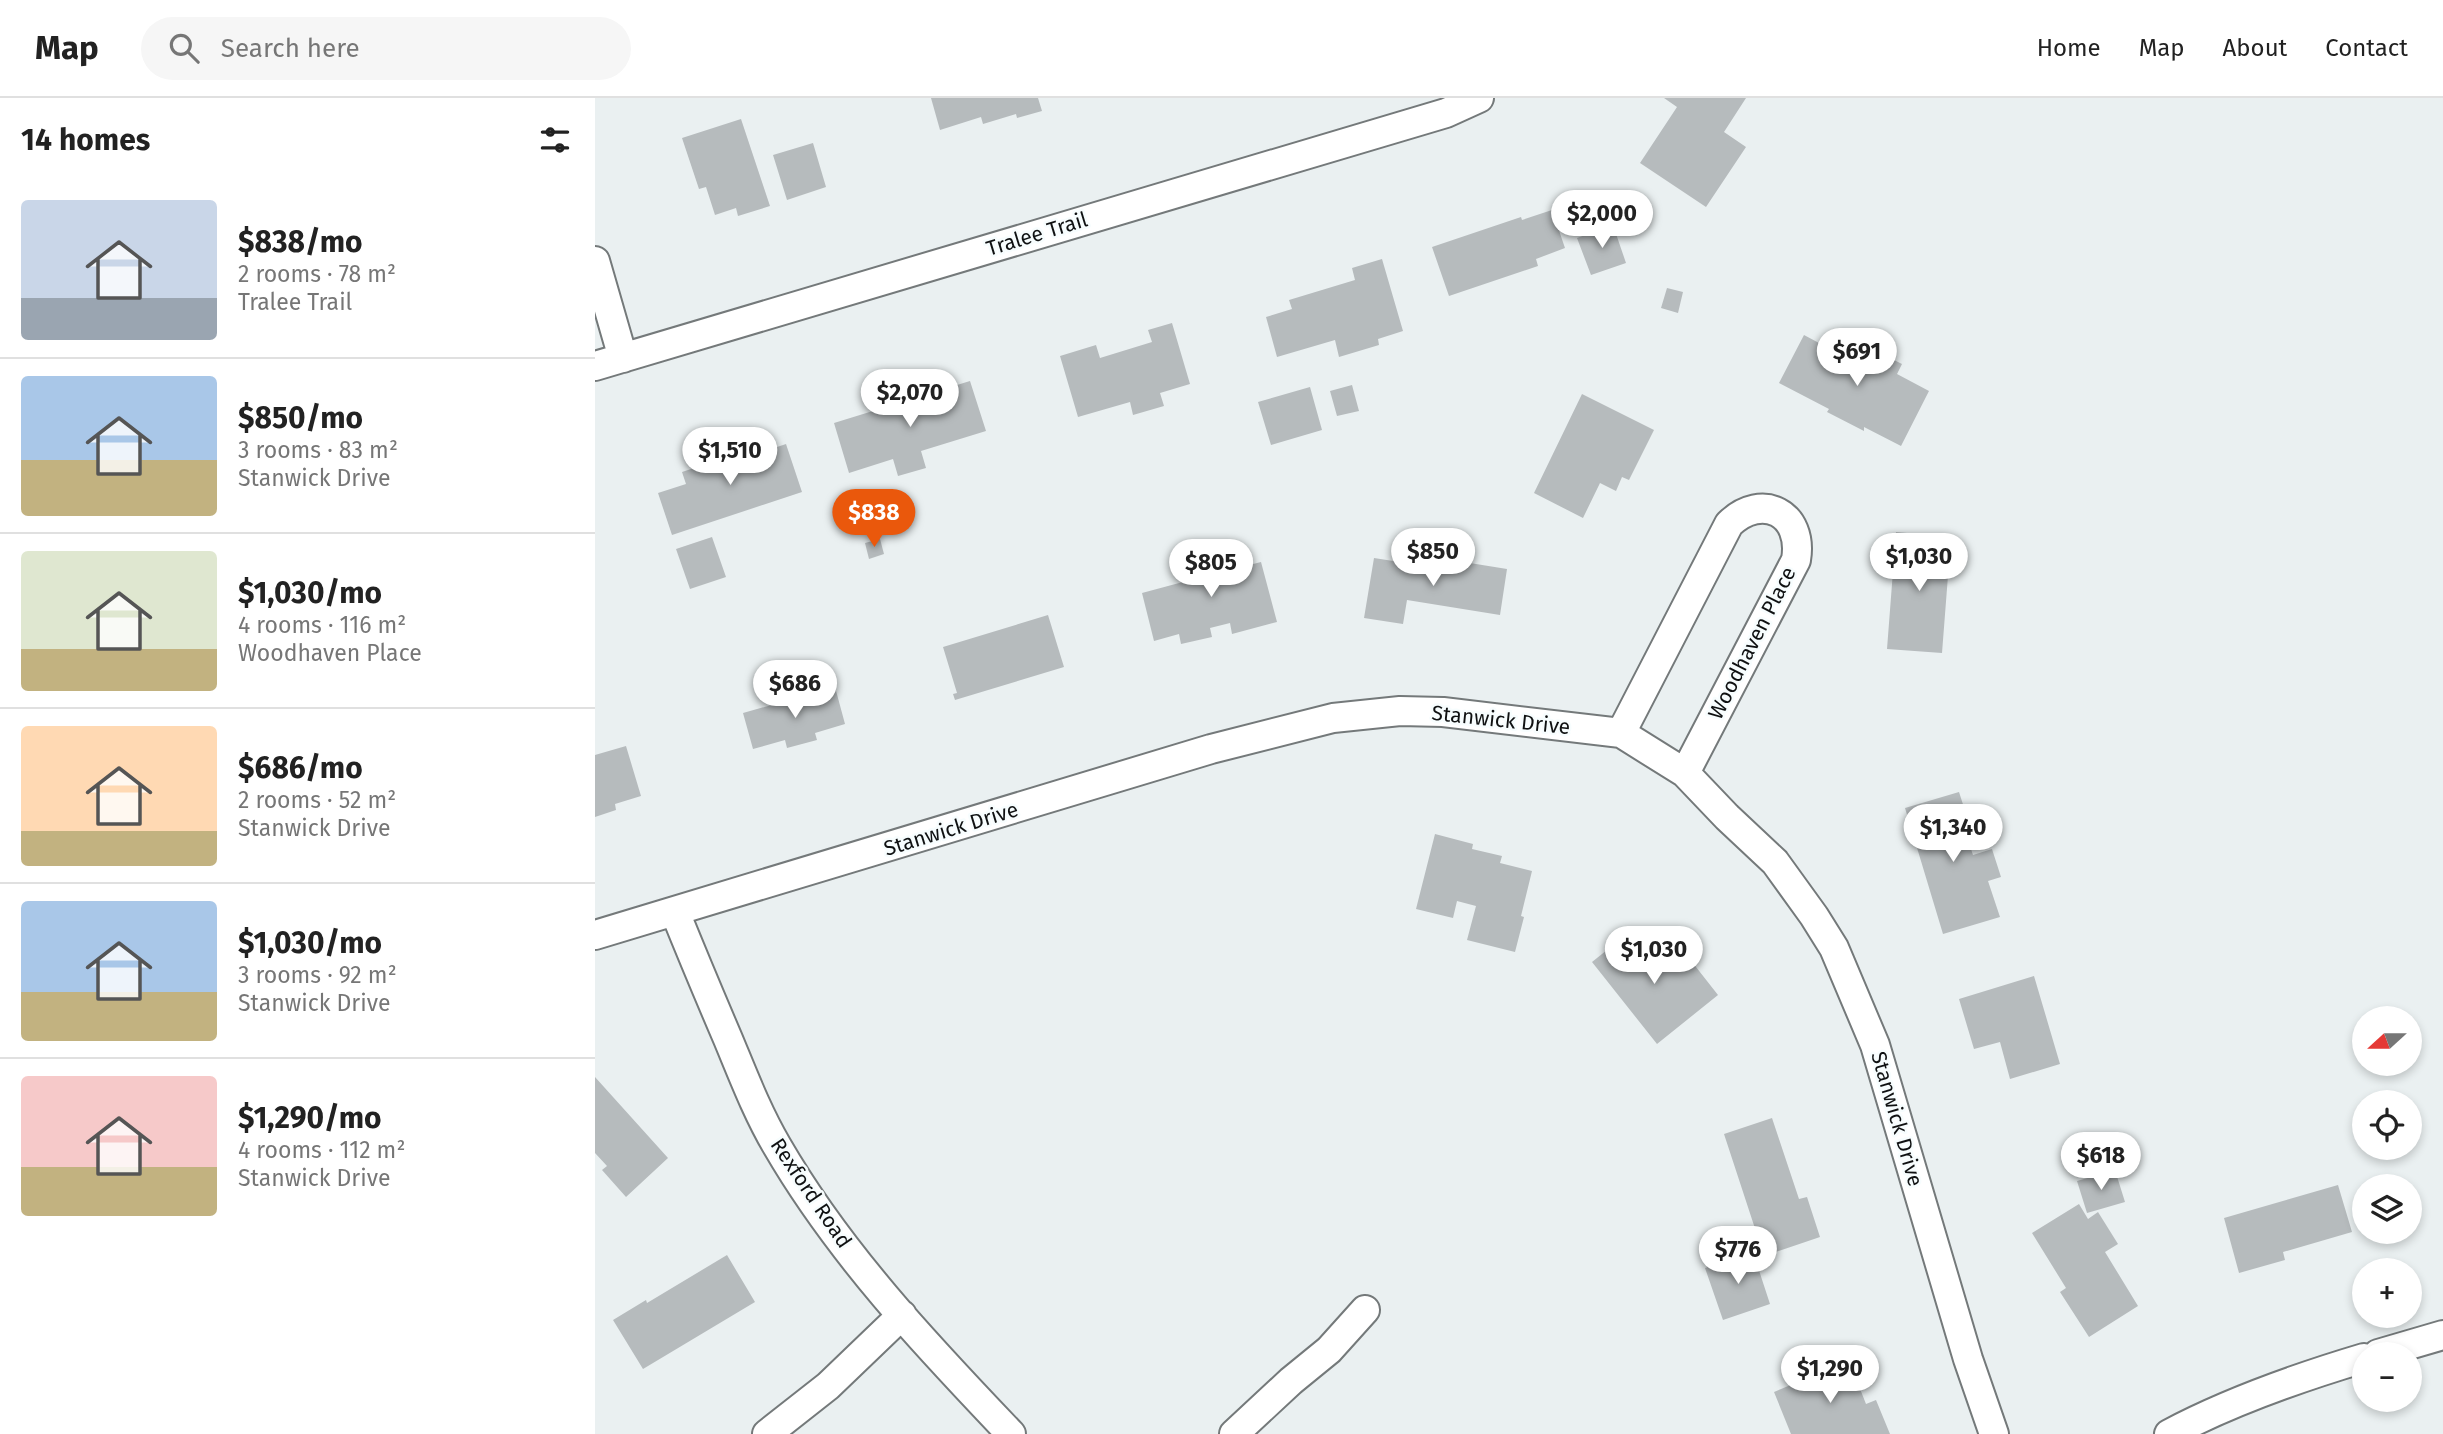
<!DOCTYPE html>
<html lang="en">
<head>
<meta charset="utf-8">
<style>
	body { margin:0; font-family:"Fira Sans",sans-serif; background:#f6f6f6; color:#222; height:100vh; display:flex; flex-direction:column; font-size:26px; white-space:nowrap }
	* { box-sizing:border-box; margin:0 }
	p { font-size:23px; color:#767676 }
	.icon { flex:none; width:38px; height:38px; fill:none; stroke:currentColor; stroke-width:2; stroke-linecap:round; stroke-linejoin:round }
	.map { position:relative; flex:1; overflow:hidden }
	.sheet { display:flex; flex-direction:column; background:#fff; width:595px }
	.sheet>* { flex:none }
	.needle { width:46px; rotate:249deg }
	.fabs { position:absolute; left:1757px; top:908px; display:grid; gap:14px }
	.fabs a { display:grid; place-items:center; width:70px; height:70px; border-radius:50%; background:#fff; box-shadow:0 4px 10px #0003; font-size:35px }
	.price { position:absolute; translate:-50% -60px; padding:0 16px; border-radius:24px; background:#fff; color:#222; font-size:23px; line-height:46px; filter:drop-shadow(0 2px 4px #0008) }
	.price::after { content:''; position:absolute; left:50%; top:42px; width:21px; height:16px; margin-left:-10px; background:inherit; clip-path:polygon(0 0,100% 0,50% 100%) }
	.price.selected { background:#ea580c; color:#fff }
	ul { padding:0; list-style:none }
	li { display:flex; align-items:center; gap:21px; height:175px; padding:0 21px }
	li+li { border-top:2px solid #e0e0e0 }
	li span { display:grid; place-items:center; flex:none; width:196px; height:140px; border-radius:7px; color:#555 }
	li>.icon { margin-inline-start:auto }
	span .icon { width:84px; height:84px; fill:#fffc; stroke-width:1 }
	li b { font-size:30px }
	h2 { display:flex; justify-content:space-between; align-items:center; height:84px; padding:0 21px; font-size:30px }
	header { display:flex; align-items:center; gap:42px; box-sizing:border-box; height:98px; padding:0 35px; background:#fff; border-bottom:2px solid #e0e0e0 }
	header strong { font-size:33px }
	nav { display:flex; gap:38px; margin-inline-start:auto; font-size:24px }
	.search { width:490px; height:63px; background:#f6f6f6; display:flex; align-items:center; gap:18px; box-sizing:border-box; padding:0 24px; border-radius:38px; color:#767676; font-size:26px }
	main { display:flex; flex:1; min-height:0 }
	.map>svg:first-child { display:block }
	.building { fill:#b6bbbd }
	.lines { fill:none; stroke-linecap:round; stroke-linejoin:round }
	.street-casing { stroke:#74797a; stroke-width:32 }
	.street { stroke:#fff; stroke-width:28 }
	.labels { text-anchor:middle; stroke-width:5; stroke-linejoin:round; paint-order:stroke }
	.street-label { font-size:21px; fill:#0f1112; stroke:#f7fdfe }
</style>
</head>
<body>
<header>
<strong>Map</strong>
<div class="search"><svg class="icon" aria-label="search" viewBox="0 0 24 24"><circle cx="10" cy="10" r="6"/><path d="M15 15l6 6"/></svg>Search here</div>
<nav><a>Home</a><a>Map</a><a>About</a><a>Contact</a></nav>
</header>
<main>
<section class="sheet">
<h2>14 homes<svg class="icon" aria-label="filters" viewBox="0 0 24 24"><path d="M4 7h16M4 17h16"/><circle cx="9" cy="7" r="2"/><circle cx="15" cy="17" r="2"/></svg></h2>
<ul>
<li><span style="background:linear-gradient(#c9d6e8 70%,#9aa5b1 0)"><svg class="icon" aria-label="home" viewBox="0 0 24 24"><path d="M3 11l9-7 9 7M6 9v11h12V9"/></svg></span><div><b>$838/mo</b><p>2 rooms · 78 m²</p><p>Tralee Trail</p></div></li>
<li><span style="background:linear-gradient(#a9c7e8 60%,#c2b280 0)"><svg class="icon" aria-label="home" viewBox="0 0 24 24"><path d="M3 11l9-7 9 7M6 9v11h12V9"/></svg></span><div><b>$850/mo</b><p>3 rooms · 83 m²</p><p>Stanwick Drive</p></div></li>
<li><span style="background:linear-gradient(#dfe7d0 70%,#c2b280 0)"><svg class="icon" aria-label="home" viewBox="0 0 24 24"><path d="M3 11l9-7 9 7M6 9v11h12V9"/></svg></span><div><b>$1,030/mo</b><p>4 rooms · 116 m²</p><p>Woodhaven Place</p></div></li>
<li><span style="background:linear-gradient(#ffd9b3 75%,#c2b280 0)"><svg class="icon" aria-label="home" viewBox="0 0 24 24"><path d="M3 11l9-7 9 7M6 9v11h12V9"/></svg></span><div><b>$686/mo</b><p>2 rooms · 52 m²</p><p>Stanwick Drive</p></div></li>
<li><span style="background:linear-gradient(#a9c7e8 65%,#c2b280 0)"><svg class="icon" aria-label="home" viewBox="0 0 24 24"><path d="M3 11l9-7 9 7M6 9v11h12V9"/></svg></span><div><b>$1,030/mo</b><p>3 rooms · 92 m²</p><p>Stanwick Drive</p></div></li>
<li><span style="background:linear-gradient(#f6c9c9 65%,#c2b280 0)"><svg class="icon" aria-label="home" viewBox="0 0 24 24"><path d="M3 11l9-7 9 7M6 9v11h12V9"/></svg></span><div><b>$1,290/mo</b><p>4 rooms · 112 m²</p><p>Stanwick Drive</p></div></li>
</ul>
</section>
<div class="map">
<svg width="1848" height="1336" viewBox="0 0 1848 1336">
	<rect width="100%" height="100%" fill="#eaf0f1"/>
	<!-- building -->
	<path class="building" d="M336,0H443L447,13L422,20L421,16L388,26L386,19L345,32Z
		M1069,0H1151L1129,34L1151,49L1111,109L1045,65L1082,9Z
		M146,21L175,108L143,118L141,110L120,117L111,89L104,91L87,40Z
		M218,45L231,89L192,102L178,57Z
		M957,112L970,150L941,161L943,168L854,198L837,149L926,119L927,122Z
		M1018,127L1031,165L996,177L982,140Z
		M787,161L808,233L783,241L784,247L744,259L740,242L682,259L671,219L697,211L694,202L760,182L757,170Z
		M1072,190L1088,194L1083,215L1066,210Z
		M577,225L595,286L565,295L569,308L538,317L535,304L483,319L465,258L501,247L505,260L557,244L553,232Z
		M1209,237L1256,262L1265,245L1307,266L1302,276L1334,293L1306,348L1269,329V333L1232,314L1234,311L1184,285Z
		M375,283L391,333L326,353L331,370L303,378L298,361L254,375L239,325Z
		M757,287L764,313L742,318L735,293Z
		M715,289L727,332L676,347L663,304Z
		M987,296L1059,332L1034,382L1027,379L1021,393L1005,385L988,420L939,395Z
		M174,345L176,351L191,346L207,394L77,437L63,395L91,386L87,374Z
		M1301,434L1356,439L1347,555L1292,551Z
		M117,439L131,479L95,491L81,451Z
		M285,441L289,456L274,461L270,445Z
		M632,445L639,471L666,464L682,524L637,536L635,525L615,530L617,539L586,546L584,536L559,543L547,495L599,481L593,455Z
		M779,460L849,471L850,461L912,471L905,517L812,502L808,526L769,520Z
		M453,517L469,569L360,602L358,596L362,595L348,549Z
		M240,589L250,626L220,635L222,642L192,650L190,642L158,651L148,615Z
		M31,648L46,698L20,706L21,712L0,719V657Z
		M1364,694L1375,728L1369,730L1378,757L1397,751L1406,779L1393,783L1405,819L1348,836L1310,710Z
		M840,736L878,746L877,751L907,758L905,765L937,773L926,818L929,819L920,854L872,842L881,808L862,803L858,820L821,811Z
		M1037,832L1069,872L1090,855L1123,897L1062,946L997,864Z
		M1439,878L1465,966L1415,981L1405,944L1379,951L1364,901Z
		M0,979L73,1060L31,1099L7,1072L12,1068L0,1055Z
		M1177,1020L1204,1101L1212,1099L1225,1139L1169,1158L1129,1036Z
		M1520,1072L1530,1104L1492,1115L1482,1083Z
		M1743,1087L1757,1134L1688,1154L1690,1162L1644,1175L1629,1120Z
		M1484,1106L1493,1121L1503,1114L1523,1146L1510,1154L1543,1208L1494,1239L1465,1194L1471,1190L1437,1135Z
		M1158,1154L1175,1206L1128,1222L1110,1170Z
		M132,1157L160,1204L48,1271L18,1222L51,1202L52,1205Z
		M1254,1263L1271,1306L1281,1302L1295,1336H1196L1179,1294Z"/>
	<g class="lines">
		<!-- street casing -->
		<g class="street-casing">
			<path id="street" d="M0,163L28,260
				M0,268L851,15L884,0
				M1026,635L1134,426C1167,394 1209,415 1201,462L1090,675
				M80,814C97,856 115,899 133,941C148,977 162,1014 182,1048C244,1155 331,1247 416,1336
				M0,837L616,651L738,620L805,613L848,614L1026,635L1090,675L1132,719L1180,764L1219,818L1239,850L1280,947L1373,1261L1399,1336
				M1783,1256L1848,1237
				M172,1336L233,1288L307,1217
				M639,1336L696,1283L734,1252L770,1212
				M1574,1336C1636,1303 1702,1280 1769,1260"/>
		</g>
		<!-- street -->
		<use href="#street" class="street"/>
	</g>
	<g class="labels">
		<!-- street labels -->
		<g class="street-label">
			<text transform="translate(442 136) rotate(-17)" y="7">Tralee Trail</text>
			<text transform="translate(1157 545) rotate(-63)" y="7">Woodhaven Place</text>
			<text transform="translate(906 622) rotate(6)" y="7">Stanwick Drive</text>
			<text transform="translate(356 731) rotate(-17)" y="7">Stanwick Drive</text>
			<text transform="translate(1302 1021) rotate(74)" y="7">Stanwick Drive</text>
			<text transform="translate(216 1095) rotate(56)" y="7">Rexford Road</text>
		</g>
	</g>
</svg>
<div class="fabs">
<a><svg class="needle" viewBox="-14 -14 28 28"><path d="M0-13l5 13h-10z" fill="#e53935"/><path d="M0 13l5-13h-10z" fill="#767676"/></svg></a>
<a><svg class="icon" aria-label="locate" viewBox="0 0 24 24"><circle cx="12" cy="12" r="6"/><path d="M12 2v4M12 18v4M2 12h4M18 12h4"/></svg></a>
<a><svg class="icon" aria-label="layers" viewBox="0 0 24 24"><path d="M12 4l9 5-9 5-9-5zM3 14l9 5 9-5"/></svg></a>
<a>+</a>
<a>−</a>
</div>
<b class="price" style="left:1007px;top:152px">$2,000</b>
<b class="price" style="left:1262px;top:290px">$691</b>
<b class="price" style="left:315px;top:331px">$2,070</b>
<b class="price" style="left:135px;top:389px">$1,510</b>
<b class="price selected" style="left:279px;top:451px">$838</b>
<b class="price" style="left:838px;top:490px">$850</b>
<b class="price" style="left:1324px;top:495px">$1,030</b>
<b class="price" style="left:616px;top:501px">$805</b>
<b class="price" style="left:200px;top:622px">$686</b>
<b class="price" style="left:1358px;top:766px">$1,340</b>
<b class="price" style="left:1059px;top:888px">$1,030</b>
<b class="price" style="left:1506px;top:1094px">$618</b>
<b class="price" style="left:1143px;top:1188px">$776</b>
<b class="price" style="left:1235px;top:1307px">$1,290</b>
</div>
</main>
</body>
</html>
